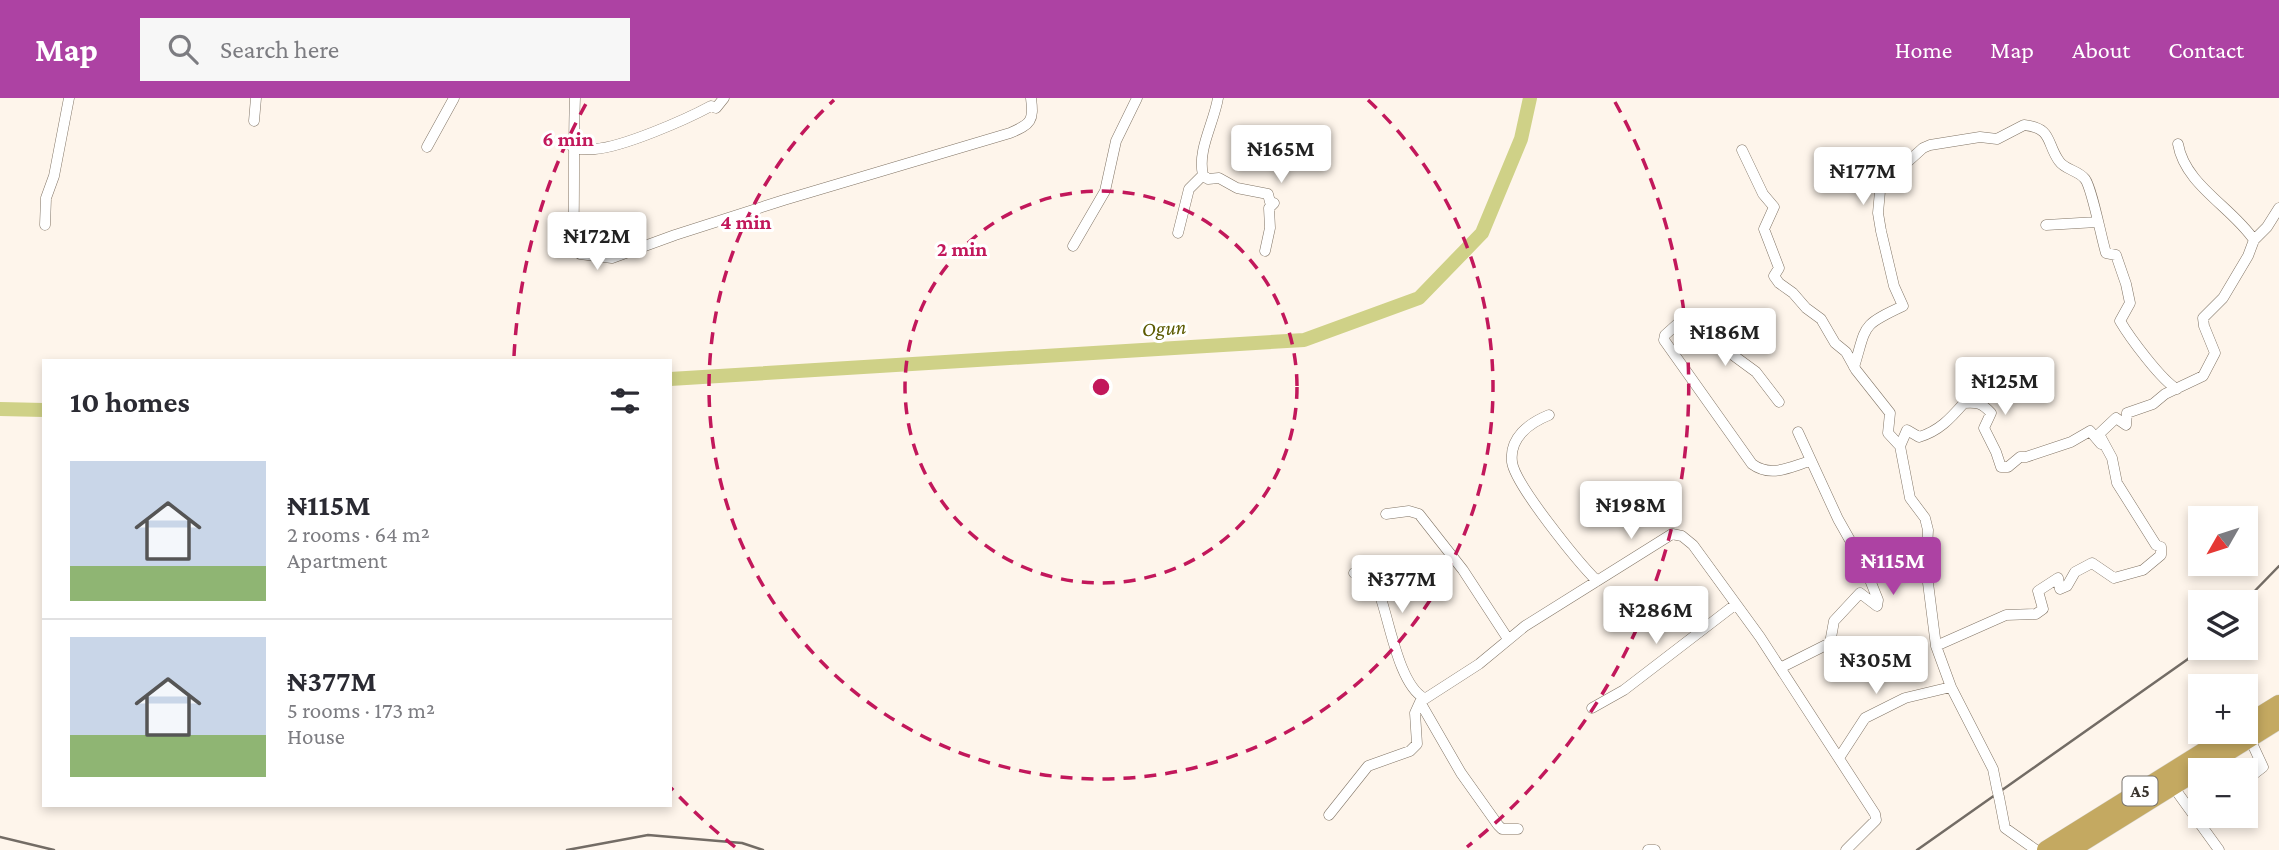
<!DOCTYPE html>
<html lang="en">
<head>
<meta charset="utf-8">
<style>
	body { margin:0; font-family:"Crimson Pro",serif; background:#f7f7f7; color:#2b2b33; height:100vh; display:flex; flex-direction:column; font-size:26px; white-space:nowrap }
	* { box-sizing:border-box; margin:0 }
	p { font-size:23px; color:#7c7c81 }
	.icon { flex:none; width:38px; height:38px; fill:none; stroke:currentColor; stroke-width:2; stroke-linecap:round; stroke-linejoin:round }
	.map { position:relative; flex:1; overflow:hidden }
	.details { position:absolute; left:42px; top:261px; width:630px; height:448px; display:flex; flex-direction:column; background:#fff; border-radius:0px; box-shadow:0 4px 10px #0003 }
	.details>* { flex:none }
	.needle { width:46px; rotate:231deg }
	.controls { position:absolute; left:2188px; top:408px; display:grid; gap:14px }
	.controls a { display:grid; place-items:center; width:70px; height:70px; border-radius:0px; background:#fff; box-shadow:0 4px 10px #0003; font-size:35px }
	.price { position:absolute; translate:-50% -60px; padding:0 16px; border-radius:7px; background:#fff; color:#222; font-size:23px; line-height:46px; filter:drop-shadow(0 2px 4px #0008) }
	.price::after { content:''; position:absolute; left:50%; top:42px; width:21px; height:16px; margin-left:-10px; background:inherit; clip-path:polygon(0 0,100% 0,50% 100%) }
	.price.current { background:#ad42a3; color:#fff }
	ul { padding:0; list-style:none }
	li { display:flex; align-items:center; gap:21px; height:175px; padding:0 28px }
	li+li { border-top:2px solid #e1e1e2 }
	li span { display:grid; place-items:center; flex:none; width:196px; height:140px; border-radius:0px; color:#555 }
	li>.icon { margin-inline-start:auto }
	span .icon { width:84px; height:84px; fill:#fffc; stroke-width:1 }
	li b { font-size:30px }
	h2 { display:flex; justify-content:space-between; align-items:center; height:84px; padding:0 28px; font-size:30px }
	header { display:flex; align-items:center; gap:42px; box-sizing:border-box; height:98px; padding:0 35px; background:#ad42a3; color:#fff }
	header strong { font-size:33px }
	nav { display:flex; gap:38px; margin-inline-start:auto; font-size:24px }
	.search { width:490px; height:63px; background:#f7f7f7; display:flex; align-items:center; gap:18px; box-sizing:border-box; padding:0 24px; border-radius:0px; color:#7c7c81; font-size:26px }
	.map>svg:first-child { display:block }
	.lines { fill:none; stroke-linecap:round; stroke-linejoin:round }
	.river { stroke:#cfd187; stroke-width:14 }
	.street-casing { stroke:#817465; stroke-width:11 }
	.highway-casing { stroke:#d8d7d5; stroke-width:19 }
	.street { stroke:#fff; stroke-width:10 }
	.highway { stroke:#c4a961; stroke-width:18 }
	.rail { stroke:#736c65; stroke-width:2.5 }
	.street-bridge-casing { stroke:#817465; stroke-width:11; stroke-linecap:butt }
	.street-bridge { stroke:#fff; stroke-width:10 }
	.ring { fill:none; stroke:#c2185b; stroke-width:3.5; stroke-dasharray:12 9 }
	.labels { text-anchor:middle; stroke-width:6; stroke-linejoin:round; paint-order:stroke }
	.shield { fill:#fff; stroke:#76726d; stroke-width:2 }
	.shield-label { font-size:18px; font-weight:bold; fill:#3b352f }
	.water-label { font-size:21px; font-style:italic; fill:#5b5a00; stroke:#fff }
	.centre { fill:#c2185b; stroke:#fff; stroke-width:3.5 }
	.ring-label { font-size:21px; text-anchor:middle; font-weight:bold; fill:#c2185b; stroke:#fff; stroke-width:6; stroke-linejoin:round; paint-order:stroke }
</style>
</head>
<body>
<header>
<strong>Map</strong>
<div class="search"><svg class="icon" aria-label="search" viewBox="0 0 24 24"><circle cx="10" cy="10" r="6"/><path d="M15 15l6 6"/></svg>Search here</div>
<nav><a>Home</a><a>Map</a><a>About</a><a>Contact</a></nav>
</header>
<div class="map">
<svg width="2279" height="752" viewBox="0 0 2279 752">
	<rect width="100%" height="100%" fill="#fef5eb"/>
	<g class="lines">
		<!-- river -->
		<path class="river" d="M670,281L1304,242L1419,200L1482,135L1521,41L1530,0
			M0,311L44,312"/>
		<!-- street casing -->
		<g class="street-casing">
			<path id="street" d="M575,0C573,49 575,97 573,147L580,156L612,160L675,137L784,102L1010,35C1031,26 1034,23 1031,0
				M254,23L256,0
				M427,49L454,0
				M573,50C580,51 588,52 595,51C623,49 685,22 711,8L716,10L724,0
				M1742,52L1763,96L1774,109L1764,131L1779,170L1774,178L1779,185L1793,195L1806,210L1821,221L1835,245L1846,254L1856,272L1890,315L1888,335L1900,348L1910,400L1925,420L1928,432L1926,469L1936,548L1951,589L1993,671L1997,691
				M1203,77L1208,81L1219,80L1237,90L1268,96L1270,104L1274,105L1269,110L1270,130L1265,153
				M45,127L46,100L54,78L69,0
				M2046,127L2097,124
				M1178,135L1189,91L1203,77C1197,52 1214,25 1218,0
				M2254,142L2267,129L2279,110
				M1073,148L1105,93L1116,43L1137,0
				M1854,269C1867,227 1860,228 1903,208L1894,188L1881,133L1878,115L1880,93L1882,87L1923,50L1930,47L1980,39L1997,41L2024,27C2053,30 2046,45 2059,63C2065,72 2078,72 2085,81C2092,90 2101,139 2106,155L2116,157L2126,186L2130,205L2120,223C2130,240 2162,283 2177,291
				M1779,304L1756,274L1707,238L1688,220H1684L1665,237L1664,242L1752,366C1771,380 1790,369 1810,363
				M1549,317C1529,325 1509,340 1512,364C1515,387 1579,465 1597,483
				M1900,348L1907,332L1919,339C1939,333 1950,321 1964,305C1977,304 1982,305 1991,315L1984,330L1996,354L2001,369H2008L2020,359H2026L2071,344L2090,333L2101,346
				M1386,416L1409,413L1419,416L1463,472L1508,541
				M1354,475C1366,478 1371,482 1378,492C1389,519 1398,586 1424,600
				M1936,548L2006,517L2036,516L2043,511L2038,493L2058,480L2060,491L2067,488L2075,474L2092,465L2114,480L2143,472L2161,457V449L2156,447L2117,385L2112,360L2099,336L2116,320L2126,327L2127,315L2153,306L2165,296L2203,278L2215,255L2204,228L2203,220L2223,200L2248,158L2254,142C2232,109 2185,87 2178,46
				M1780,570L1830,545L1834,523L1860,495L1877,508L1878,502L1864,467L1838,421L1798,334
				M1420,604L1461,675L1498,727L1502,731H1518
				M1592,610L1624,592L1736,506
				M1839,660L1865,620L1905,600L1951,589
				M2245,683L2263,669L2250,641
				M2172,687L2219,752
				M1999,699L2005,730L2036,752
				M1329,717L1368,668L1410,653L1417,646L1415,615L1420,604L1479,566L1525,528L1672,436L1682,438L1693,447L1760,539L1875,716L1876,722L1846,752
				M1648,752H1655"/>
		</g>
		<!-- highway casing -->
		<g class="highway-casing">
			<path id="highway" d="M2245,627L2279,606
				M2046,752L2235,634
				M2070,752L2279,622"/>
		</g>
		<!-- street -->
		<use href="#street" class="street"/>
		<!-- highway -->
		<use href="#highway" class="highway"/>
		<!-- rail -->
		<path class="rail" d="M2244,504L2279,468
			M0,739L54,752
			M567,752L648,737L742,745L763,752
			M1917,752L2188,561L2200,549"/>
		<!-- street-bridge casing -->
		<g class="street-bridge-casing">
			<path id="street-bridge" d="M1997,691L1999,699"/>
		</g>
		<!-- street-bridge -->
		<use href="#street-bridge" class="street-bridge"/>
	</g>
	<!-- distance rings -->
	<g class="ring">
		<circle cx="1101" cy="289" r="196"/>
		<path d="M1368 2A392 392 0 1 1 834 2"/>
		<path d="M735 749A588 588 0 0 1 671 690M514 258A588 588 0 0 1 587 4M1615 4A588 588 0 0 1 1467 749"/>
	</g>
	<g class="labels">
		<!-- shield labels -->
		<rect class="shield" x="2122.5" y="678.5" width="35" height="29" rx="5"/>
		<g class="shield-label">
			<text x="2140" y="699">A5</text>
		</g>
		<!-- water labels -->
		<g class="water-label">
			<text transform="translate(1164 230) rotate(-4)" y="7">Ogun</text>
		</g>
	</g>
	<circle cx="1101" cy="289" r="10" class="centre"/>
	<g class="ring-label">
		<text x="568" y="48">6 min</text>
		<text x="746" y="131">4 min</text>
		<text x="962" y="158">2 min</text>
	</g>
</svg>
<div class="controls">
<a><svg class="needle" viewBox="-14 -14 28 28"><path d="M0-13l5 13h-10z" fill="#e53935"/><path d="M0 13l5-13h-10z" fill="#7c7c81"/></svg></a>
<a><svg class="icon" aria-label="layers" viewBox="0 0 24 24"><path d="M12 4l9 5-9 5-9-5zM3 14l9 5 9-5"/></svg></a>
<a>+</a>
<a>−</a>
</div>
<b class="price" style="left:1281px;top:87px">₦165M</b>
<b class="price" style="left:1863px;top:109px">₦177M</b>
<b class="price" style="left:597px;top:174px">₦172M</b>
<b class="price" style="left:1725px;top:270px">₦186M</b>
<b class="price" style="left:2005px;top:319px">₦125M</b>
<b class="price" style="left:1631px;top:443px">₦198M</b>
<b class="price current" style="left:1893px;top:499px">₦115M</b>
<b class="price" style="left:1402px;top:517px">₦377M</b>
<b class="price" style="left:1656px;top:548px">₦286M</b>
<b class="price" style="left:1876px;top:598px">₦305M</b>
<section class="details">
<h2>10 homes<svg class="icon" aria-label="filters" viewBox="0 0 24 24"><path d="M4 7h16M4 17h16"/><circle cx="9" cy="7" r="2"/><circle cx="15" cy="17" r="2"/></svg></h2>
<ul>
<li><span style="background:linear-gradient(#c9d6e8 75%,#8fb573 0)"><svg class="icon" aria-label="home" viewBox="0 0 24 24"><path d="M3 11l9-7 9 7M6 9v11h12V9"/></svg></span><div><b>₦115M</b><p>2 rooms · 64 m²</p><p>Apartment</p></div></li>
<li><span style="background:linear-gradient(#c9d6e8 70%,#8fb573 0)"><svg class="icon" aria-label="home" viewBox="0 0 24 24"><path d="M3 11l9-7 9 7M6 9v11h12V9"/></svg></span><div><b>₦377M</b><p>5 rooms · 173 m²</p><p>House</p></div></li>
</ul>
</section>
</div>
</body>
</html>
